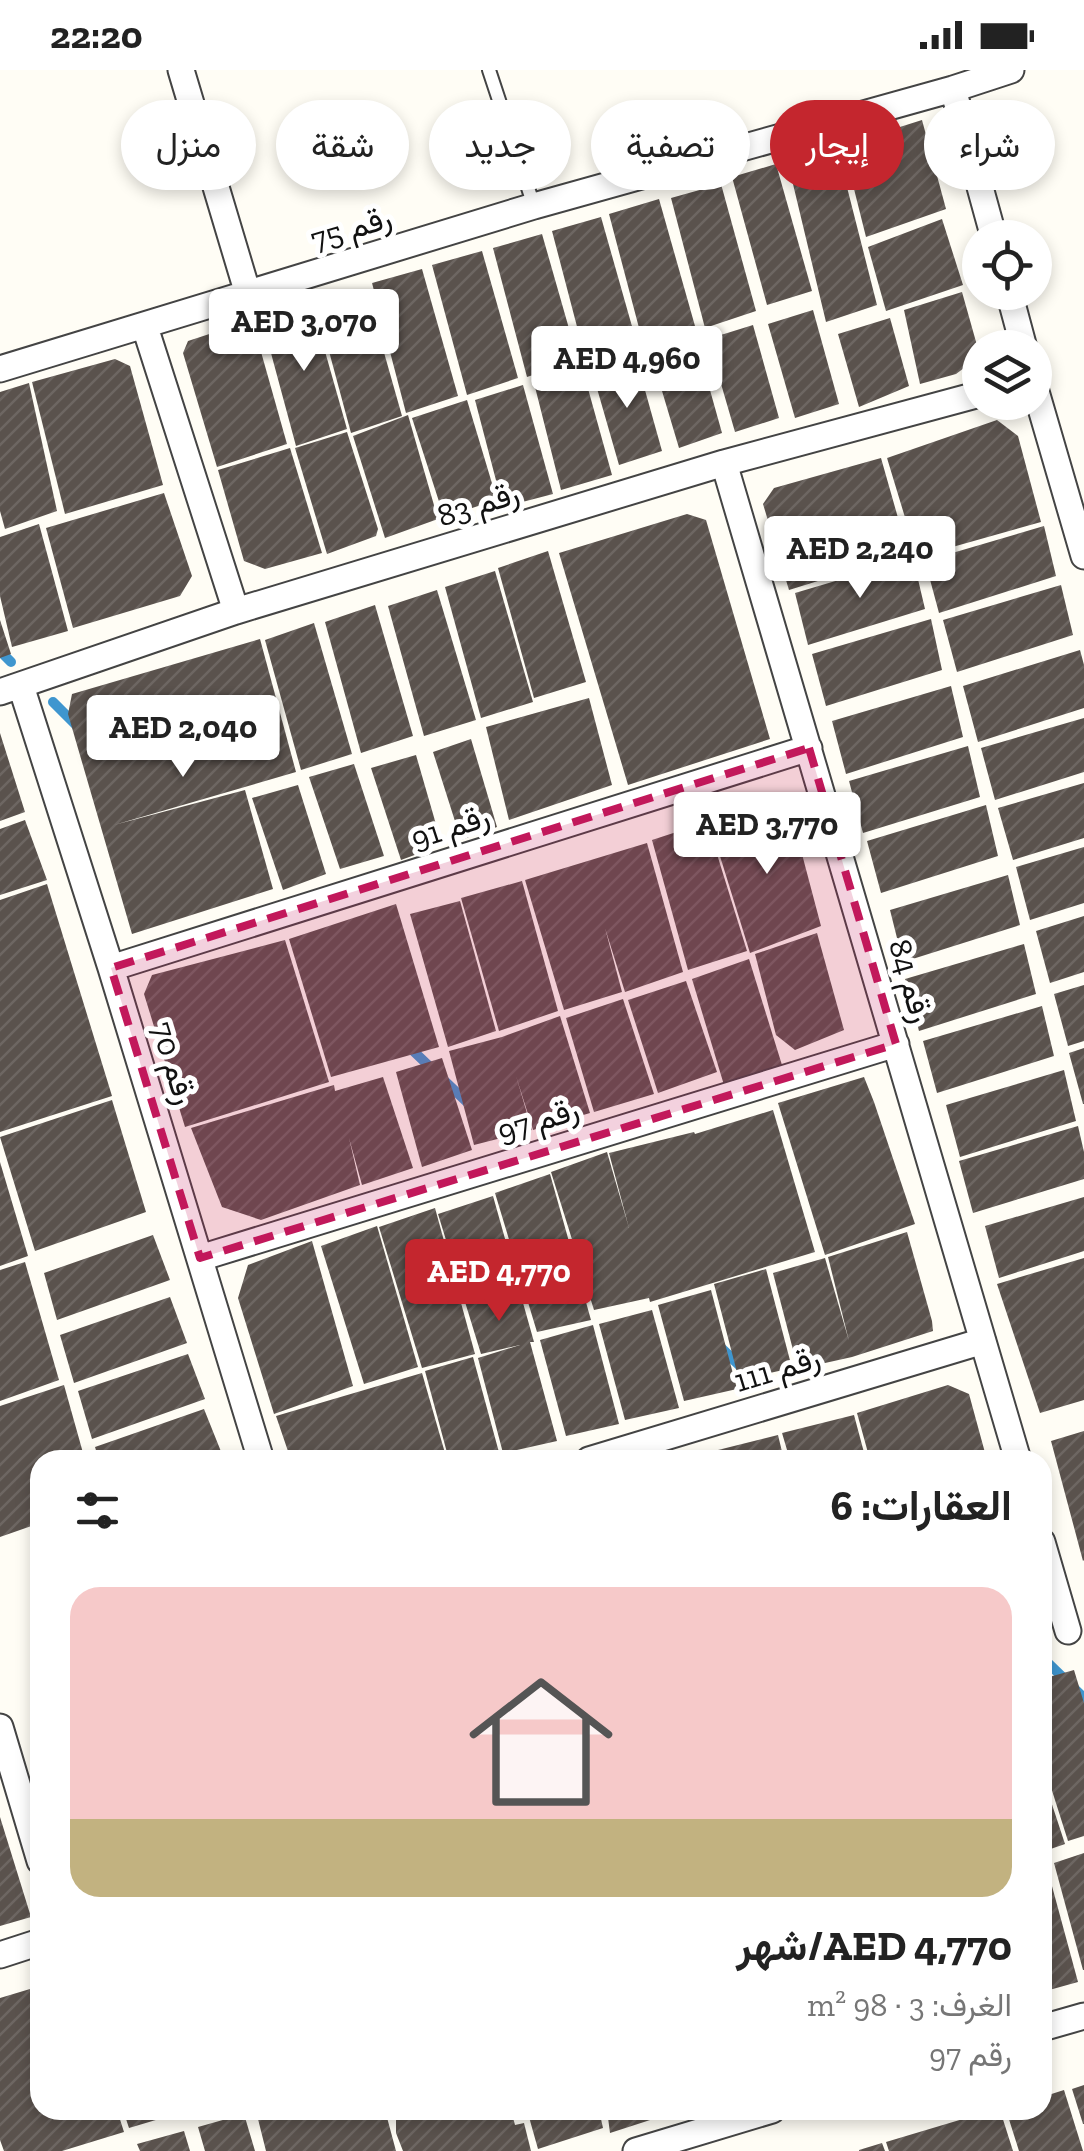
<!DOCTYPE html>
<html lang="ar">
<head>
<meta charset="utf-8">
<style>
	body { margin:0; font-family:"Zilla Slab",Vazirmatn,serif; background:#f2f2f2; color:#222; direction:rtl; height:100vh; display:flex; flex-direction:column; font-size:38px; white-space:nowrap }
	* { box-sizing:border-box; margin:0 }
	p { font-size:32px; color:#767676 }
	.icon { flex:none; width:55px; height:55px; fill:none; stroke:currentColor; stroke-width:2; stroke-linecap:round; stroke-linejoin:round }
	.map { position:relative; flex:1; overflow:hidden; direction:ltr }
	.drawer { position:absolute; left:30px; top:1380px; width:1022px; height:670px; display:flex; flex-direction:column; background:#fff; border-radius:30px; box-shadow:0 5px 15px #0003; direction:rtl }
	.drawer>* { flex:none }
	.guide { position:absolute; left:30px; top:30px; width:1025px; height:90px; direction:rtl; display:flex; gap:20px }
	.tools { position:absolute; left:962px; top:150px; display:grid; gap:20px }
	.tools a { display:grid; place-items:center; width:90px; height:90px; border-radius:50%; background:#fff; box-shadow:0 5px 15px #0003; font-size:50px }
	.price { position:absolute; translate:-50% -85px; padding:0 22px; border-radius:10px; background:#fff; color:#222; font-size:32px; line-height:65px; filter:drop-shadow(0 2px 5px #0008) }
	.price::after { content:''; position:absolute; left:50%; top:60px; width:30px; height:22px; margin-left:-15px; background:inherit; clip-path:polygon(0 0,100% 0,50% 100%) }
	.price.selected { background:#c4262e; color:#fff }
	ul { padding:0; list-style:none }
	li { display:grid; align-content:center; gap:20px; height:530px; padding:0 40px }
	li+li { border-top:2px solid #e0e0e0 }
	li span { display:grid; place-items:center; height:310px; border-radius:30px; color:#555 }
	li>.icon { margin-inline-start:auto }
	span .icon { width:180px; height:180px; fill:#fffc; stroke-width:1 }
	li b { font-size:42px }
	h2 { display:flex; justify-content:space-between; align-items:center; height:120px; padding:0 40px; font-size:42px }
	.chip { padding:0 35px; border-radius:45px; background:#fff; box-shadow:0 5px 15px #0003; font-size:35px; line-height:90px }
	.chip.selected { background:#c4262e; color:#fff }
	.status { display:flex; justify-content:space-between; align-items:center; height:70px; padding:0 50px; background:#fff; direction:ltr }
	.status svg { height:28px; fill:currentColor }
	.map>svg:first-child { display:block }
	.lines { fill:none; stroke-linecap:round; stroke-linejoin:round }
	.stream { stroke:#3f96cf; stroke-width:10 }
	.building { fill:url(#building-hatch) }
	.lane-casing { stroke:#444; stroke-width:16 }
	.street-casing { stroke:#444; stroke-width:29 }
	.lane { stroke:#fff; stroke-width:12 }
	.street { stroke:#fff; stroke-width:25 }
	.marked { fill:#c2185b; fill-opacity:0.2; stroke:#c2185b; stroke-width:8; stroke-dasharray:20 12; stroke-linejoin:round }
	.labels { text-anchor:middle; stroke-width:10; stroke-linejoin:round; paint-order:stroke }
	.street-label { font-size:32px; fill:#111; stroke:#fff }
</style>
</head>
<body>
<div class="status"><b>22:20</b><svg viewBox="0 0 49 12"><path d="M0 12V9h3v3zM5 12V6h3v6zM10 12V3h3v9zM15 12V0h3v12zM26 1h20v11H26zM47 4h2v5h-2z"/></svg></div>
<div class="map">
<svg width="1084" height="2081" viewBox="0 0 1084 2081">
	<defs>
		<pattern id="building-hatch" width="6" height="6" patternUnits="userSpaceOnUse" patternTransform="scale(2.5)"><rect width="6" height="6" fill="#5a524d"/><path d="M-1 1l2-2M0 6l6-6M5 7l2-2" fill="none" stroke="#6d6662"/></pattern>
	</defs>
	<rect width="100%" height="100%" fill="#fffdf5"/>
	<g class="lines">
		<!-- stream -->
		<path class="stream" d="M0,581L11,592
			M53,632L76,655
			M407,975L471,1036
			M718,1275L757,1312
			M1048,1593L1084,1628"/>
	</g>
	<!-- building -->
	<path class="building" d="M922,50L946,139L866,167L843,75Z
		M837,78L877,235L826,252L787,89Z
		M776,94L812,221L767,235L732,107Z
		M721,114L756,241L705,258L671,128Z
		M659,129L695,256L643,273L609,144Z
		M601,147L637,274L586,291L552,161Z
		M942,149L963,215L886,241L868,177Z
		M542,164L578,290L527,307L493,178Z
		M482,181L518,308L467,325L432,195Z
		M422,199L458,326L406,343L372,213Z
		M366,219L402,346L351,363L316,233Z
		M962,222L980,286L956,304L920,314L904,240Z
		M311,232L347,359L296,376L261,246Z
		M813,240L839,334L795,348L768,254Z
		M890,248L909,316L859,337L838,264Z
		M252,250L287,374L217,397L183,283L188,271Z
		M753,255L779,348L735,362L708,269Z
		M696,270L722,363L679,378L651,284Z
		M636,288L662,381L619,395L592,301Z
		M115,289L130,296L163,415L65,444L32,312Z
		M582,297L612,405L561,420L534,313Z
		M29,313L57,441L5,459L0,441V322Z
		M523,315L553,424L503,437L475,330Z
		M467,330L497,430L444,447L412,348Z
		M408,345L438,449L385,468L353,366Z
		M997,350L1018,366L1041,452L917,487L887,388Z
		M347,362L378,459L376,466L327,484L295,378Z
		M290,378L322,483L265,499L244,491L218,400Z
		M881,388L908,483L789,520L763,434L774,418Z
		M164,423L192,506L180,526L73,558L46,458Z
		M687,444L706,450L770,669L628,715L559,483Z
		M39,454L68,561L12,577L0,526V467Z
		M1044,456L1056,506L939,543L925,491Z
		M548,481L586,612L534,628L498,498Z
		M913,488L925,539L808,575L795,523Z
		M495,501L533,632L481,648L445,517Z
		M1061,515L1073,565L957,602L943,550Z
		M437,520L476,650L424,666L388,536Z
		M375,535L413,666L361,683L325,552Z
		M931,549L942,600L826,636L812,584Z
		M0,550L11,584L0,588Z
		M314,553L352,684L301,700L265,570Z
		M260,569L296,702L114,755L245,720L273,819L132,864L68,644L72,624Z
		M1080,580L1084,595V638L978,672L963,616Z
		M951,616L963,667L846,704L832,651Z
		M589,628L612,715L509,750L486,657Z
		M1084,648V702L995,730L981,678Z
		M0,663L25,742L0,751Z
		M471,669L497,757L461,770L433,682Z
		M968,676L980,727L863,763L849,711Z
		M416,685L442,775L401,790L371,698Z
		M354,694L384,786L340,799L309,707Z
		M1084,713V768L1013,790L998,738Z
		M298,715L326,804L283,820L252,728Z
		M789,735L821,856L750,883L711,757Z
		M986,735L998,786L881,823L867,771Z
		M25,750L47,810L0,825V759Z
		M707,752L747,881L688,900L652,770Z
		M647,773L683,902L625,922L605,858L622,922L564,940L525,810Z
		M1084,777V833L1030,850L1016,797Z
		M1008,805L1020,855L903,892L890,840Z
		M522,811L558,941L499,961L461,828Z
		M47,814L112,1026L0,1062V830Z
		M460,831L496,961L448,977L410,844Z
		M396,834L439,977L331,1007L289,869Z
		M1084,846V902L1050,913L1036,861Z
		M817,863L844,960L795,980L776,965L755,884Z
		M285,870L329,1012L185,1057L144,924L152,905Z
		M1024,874L1036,924L919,961L905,909Z
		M749,889L782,995L724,1015L692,909Z
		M686,911L717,1002L658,1023L628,930Z
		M1084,915V971L1068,976L1054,924Z
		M623,929L654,1024L594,1042L566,948Z
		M1042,936L1054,986L937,1023L923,971Z
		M560,946L590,1043L533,1060L516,1006L532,1060L474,1075L449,981L502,967Z
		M1084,978V1034H1083L1069,983Z
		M442,988L472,1080L422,1097L396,1002Z
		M1064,1000L1076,1051L960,1087L946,1035Z
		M383,1007L413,1098L362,1115L349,1068L360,1115L261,1150L222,1137L191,1058L334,1015L335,1021Z
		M864,1007L874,1032L915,1154L825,1185L778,1033Z
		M112,1030L146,1142L35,1181L0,1067Z
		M773,1040L815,1182L650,1232L649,1228L594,1240L551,1102L607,1082L629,1158L609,1083L694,1062L695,1064Z
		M1078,1056L1084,1082V1109L973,1143L959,1091Z
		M0,1092L28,1186L0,1196Z
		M550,1104L591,1250L537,1262L495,1123Z
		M493,1126L534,1272H530L557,1371L503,1383L478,1288L520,1275L481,1284L438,1144Z
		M1084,1127V1181L999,1208L985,1156Z
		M435,1138L475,1284L422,1298L379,1157Z
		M377,1156L418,1297L364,1314L321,1176Z
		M907,1162L932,1251L933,1261L852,1287L798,1299L773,1203L825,1188L849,1271L828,1187Z
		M153,1165L170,1210L57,1250L44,1203Z
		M312,1171L353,1316L274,1344L238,1228L248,1195Z
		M1084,1188V1330L1040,1343L997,1214Z
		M25,1192L59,1310L0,1331V1200Z
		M766,1199L792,1298L739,1310L714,1214Z
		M711,1220L737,1319L684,1331L658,1235Z
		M170,1227L187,1273L74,1313L60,1265Z
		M652,1240L679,1338L625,1350L599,1254Z
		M593,1255L619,1354L566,1366L540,1270Z
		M188,1284L205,1329L92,1369L78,1321Z
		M473,1287L500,1386L488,1390H449L425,1301Z
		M422,1303L447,1390H291L276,1346Z
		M64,1315L85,1390H40V1453L0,1467V1336Z
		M948,1315L969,1324L987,1390H870L857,1343Z
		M204,1339L222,1384L206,1390H99L95,1377Z
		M854,1345L866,1390H790L782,1363Z
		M1084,1361V1490L1083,1491L1051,1371Z
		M778,1365L784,1390H708L706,1383Z
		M1074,1600L1084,1633V1766L1068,1771L1042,1689V1609Z
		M1042,1704L1065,1774L1042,1782Z
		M0,1747L31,1847L0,1856Z
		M1084,1783V1900H1083L1054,1793Z
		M1046,1794L1078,1912L1042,1922V1795Z
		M40,1916V2040H117L124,2062L62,2081H4L0,2070V1928Z
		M1084,2015V2054H1083L1072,2019Z
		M1064,2020L1083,2081H1019L1006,2040H1042V2027Z
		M123,2040H186V2041L129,2058Z
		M271,2040H385L396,2081H266L257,2045Z
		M396,2040H511L515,2055L524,2053L531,2081H403L396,2063Z
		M527,2040H599L603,2058L538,2079Z
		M607,2040H678V2041L610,2063Z
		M993,2040H1000L1013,2081H889L886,2072Z
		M244,2044L255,2081H205L198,2057Z
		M184,2061L190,2081H140L137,2074Z
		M882,2073L885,2081H859V2080Z"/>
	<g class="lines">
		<!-- lane casing -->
		<g class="lane-casing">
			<path id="lane" d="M489,0L534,136"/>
		</g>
		<!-- street casing -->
		<g class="street-casing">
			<path id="street" d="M181,0L248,224
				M953,19L994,168
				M1009,222L1024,278
				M145,257L236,541
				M0,299L534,136L953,19L1011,0
				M1035,318L1084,486
				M724,393L1018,1390
				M21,616L111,898L261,1390
				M0,622L236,541L724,393L980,324
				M111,898L809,678
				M200,1188L896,974
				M589,1390L983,1271
				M1042,1472L1068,1561
				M0,1657L40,1791
				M0,1885L40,1872
				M1042,1958L1084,1946
				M636,2081L772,2040"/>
		</g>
		<!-- lane -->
		<use href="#lane" class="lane"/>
		<!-- street -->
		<use href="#street" class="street"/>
	</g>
	<!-- marked area -->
	<path class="marked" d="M809,678L896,974L200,1188L111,898Z"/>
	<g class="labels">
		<!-- street labels -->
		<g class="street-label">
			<text transform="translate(351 158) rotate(-17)" y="11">رقم 75</text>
			<text transform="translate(478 434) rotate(-17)" y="11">رقم 83</text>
			<text transform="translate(450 757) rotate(-18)" y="11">رقم 91</text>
			<text transform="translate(911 911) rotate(74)" y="11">رقم 84</text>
			<text transform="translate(174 993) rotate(73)" y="11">رقم 70</text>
			<text transform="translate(538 1050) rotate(-17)" y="11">رقم 97</text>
			<text transform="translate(777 1299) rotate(-17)" y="11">رقم 111</text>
		</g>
	</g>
</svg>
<div class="tools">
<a><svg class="icon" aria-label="locate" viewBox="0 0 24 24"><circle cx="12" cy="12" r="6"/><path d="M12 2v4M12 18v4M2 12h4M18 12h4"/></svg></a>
<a><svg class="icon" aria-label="layers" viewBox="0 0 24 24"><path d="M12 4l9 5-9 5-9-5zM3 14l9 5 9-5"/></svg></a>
</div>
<b class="price" style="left:304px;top:304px">AED 3,070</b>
<b class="price" style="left:627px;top:341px">AED 4,960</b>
<b class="price" style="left:860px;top:531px">AED 2,240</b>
<b class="price" style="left:183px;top:710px">AED 2,040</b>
<b class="price" style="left:767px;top:807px">AED 3,770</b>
<b class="price selected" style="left:499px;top:1254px">AED 4,770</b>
<div class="guide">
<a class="chip">شراء</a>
<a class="chip selected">إيجار</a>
<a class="chip">تصفية</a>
<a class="chip">جديد</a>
<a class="chip">شقة</a>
<a class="chip">منزل</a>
</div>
<section class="drawer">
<h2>العقارات: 6<svg class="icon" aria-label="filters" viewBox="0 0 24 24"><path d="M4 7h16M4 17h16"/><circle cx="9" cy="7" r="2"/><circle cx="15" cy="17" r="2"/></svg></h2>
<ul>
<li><span style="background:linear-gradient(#f6c9c9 75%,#c2b280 0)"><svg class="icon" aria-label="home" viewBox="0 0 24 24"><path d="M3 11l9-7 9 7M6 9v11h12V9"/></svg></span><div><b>AED 4,770/شهر</b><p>الغرف: 3 · 98 m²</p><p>رقم 97</p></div></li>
</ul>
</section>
</div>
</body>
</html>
